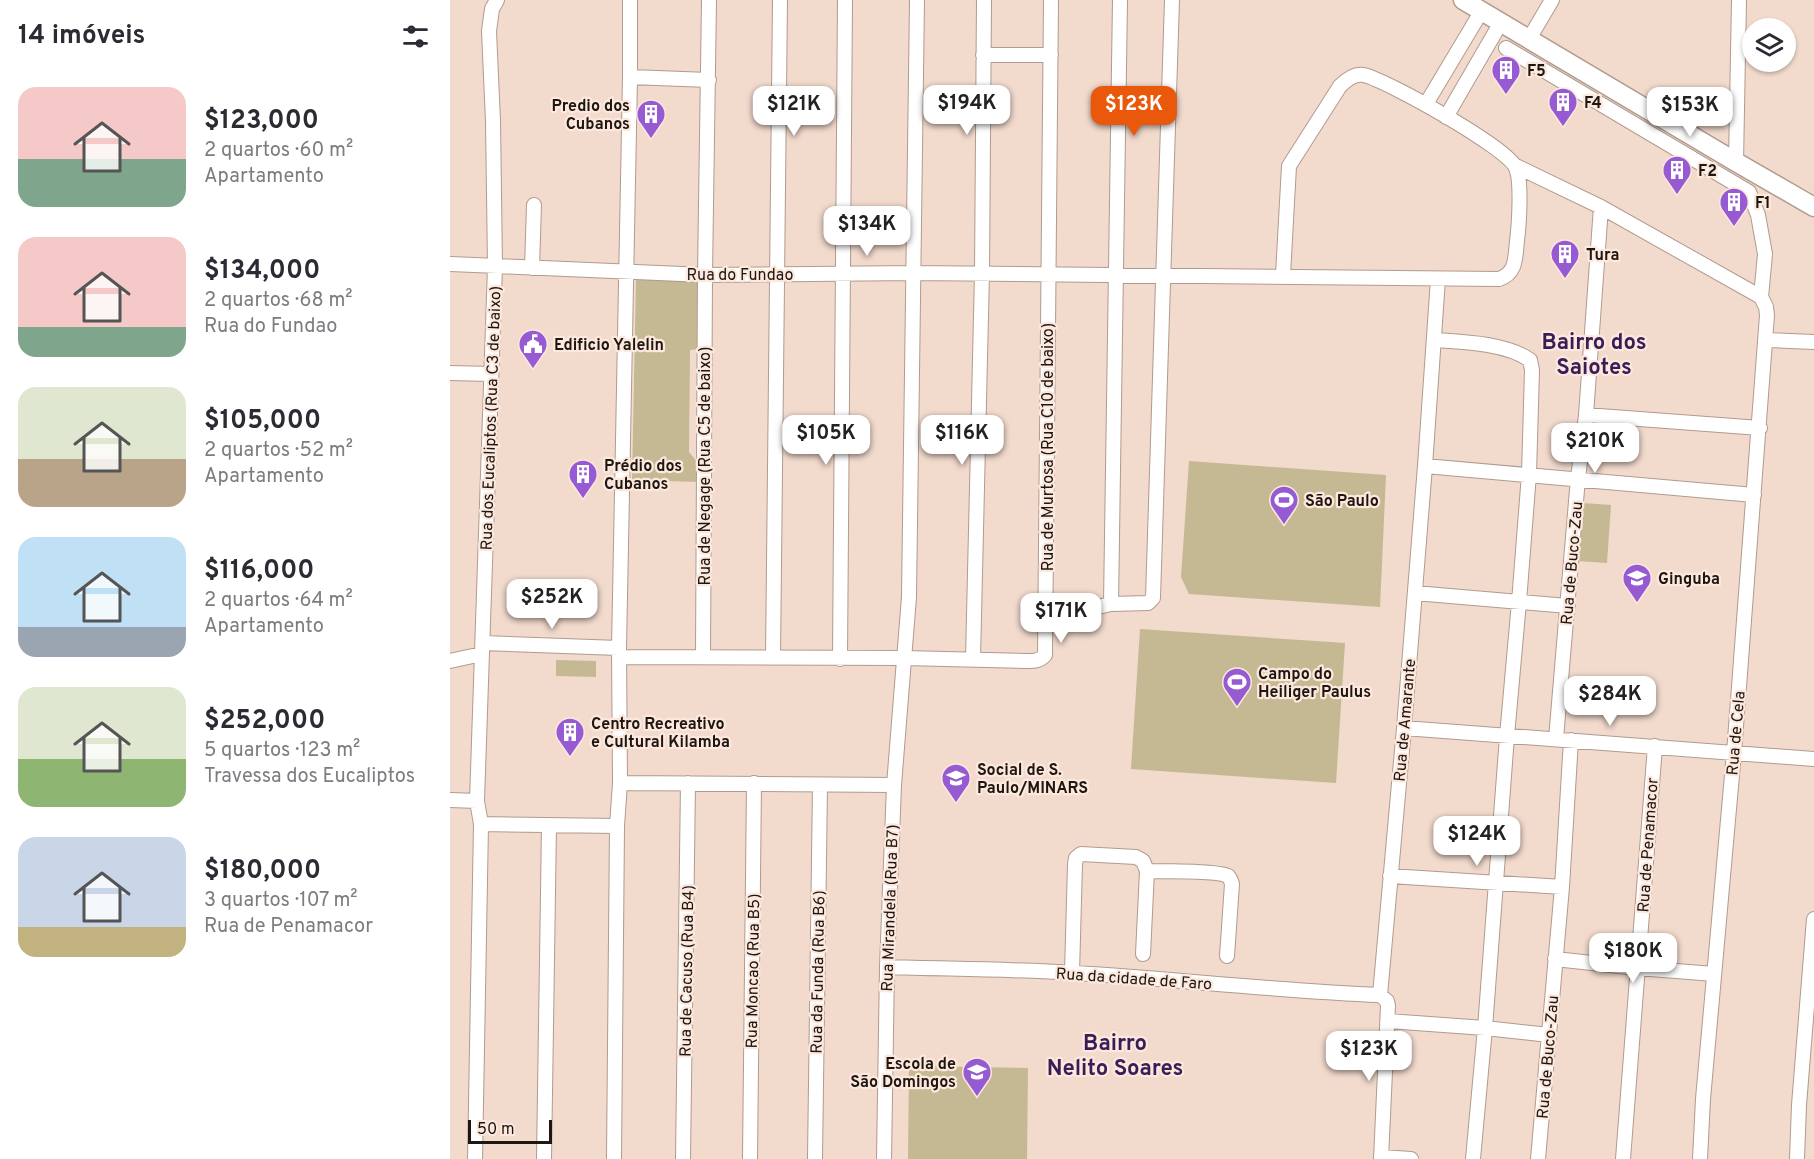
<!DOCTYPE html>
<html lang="pt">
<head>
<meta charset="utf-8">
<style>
	body { margin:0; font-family:Overpass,sans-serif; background:#f2f2f3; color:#2b2b33; height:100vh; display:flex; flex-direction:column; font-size:22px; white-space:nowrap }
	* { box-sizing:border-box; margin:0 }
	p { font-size:20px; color:#7c7c81 }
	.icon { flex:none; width:33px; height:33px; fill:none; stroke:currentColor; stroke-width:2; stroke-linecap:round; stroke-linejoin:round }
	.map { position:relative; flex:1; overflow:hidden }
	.drawer { display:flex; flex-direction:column; background:#fff; width:450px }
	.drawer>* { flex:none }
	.tools { position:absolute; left:1292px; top:18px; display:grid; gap:12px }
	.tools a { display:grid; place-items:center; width:54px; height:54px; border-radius:50%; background:#fff; box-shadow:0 2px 4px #0004; font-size:30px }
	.scale { position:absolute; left:18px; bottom:15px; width:84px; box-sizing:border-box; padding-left:6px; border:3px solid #1e1611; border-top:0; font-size:16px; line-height:21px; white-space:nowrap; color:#1e1611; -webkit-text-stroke:4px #fce8dd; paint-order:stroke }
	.price { position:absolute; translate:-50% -51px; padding:0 14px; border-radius:12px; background:#fff; color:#222; font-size:20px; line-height:39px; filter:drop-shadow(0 2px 3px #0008) }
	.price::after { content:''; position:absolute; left:50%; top:36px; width:18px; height:14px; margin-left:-9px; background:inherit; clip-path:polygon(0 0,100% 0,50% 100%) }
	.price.on { background:#ea580c; color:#fff }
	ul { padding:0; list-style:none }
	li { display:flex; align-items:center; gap:18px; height:150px; padding:0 18px }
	li span { display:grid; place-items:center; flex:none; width:168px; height:120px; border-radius:18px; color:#555 }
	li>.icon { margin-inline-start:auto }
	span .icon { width:72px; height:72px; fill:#fffc; stroke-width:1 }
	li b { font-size:26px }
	h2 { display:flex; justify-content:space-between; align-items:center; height:72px; padding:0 18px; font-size:26px }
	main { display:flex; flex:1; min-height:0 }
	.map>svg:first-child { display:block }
	.green { fill:#c4b993 }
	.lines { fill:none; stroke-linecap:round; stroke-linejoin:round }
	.street-casing { stroke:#b19b8e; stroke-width:16 }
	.secondary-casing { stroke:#b19b8e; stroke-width:21 }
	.street { stroke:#fff; stroke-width:14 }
	.secondary { stroke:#fff; stroke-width:18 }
	.labels { text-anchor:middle; stroke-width:4.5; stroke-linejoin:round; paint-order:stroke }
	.poi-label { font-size:16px; font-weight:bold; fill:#1e1611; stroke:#fce8dd; text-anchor:start }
	.street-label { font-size:16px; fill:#1e1611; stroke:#fce8dd }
	.district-label { font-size:22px; font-weight:bold; fill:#3a1d56; stroke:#fce8dd }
</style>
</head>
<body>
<main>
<section class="drawer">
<h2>14 imóveis<svg class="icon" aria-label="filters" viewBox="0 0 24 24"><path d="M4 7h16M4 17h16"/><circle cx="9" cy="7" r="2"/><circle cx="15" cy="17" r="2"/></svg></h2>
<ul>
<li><span style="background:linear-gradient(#f6c9c9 60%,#7fa58c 0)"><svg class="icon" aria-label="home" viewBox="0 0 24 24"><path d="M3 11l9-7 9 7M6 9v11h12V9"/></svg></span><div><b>$123,000</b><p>2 quartos · 60 m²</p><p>Apartamento</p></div></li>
<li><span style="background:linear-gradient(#f6c9c9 75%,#7fa58c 0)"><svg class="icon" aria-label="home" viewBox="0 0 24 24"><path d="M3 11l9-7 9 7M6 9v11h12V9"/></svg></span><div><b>$134,000</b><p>2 quartos · 68 m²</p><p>Rua do Fundao</p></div></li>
<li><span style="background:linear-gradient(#dfe7d0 60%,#b9a48a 0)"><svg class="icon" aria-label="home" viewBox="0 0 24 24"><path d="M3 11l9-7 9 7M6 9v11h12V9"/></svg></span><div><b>$105,000</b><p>2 quartos · 52 m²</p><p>Apartamento</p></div></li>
<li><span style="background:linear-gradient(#bfe0f5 75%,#9aa5b1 0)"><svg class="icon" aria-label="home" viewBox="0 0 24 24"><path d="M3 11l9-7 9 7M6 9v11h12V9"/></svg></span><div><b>$116,000</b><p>2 quartos · 64 m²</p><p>Apartamento</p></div></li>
<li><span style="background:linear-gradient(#dfe7d0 60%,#8fb573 0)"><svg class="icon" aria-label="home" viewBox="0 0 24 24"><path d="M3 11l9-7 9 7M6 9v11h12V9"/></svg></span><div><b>$252,000</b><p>5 quartos · 123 m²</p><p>Travessa dos Eucaliptos</p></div></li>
<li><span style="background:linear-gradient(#c9d6e8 75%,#c2b280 0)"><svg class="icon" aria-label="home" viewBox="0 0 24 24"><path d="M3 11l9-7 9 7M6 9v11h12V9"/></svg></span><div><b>$180,000</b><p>3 quartos · 107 m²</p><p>Rua de Penamacor</p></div></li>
</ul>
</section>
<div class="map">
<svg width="1364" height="1159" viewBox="0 0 1364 1159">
	<rect width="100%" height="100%" fill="#f2dacd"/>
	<!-- green -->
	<path class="green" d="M186,278L252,279L251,349L240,350L239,452L249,464V482L182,480Z
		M739,461L936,475L930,607L739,594L731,577Z
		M1133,503L1161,505L1157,563L1128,561Z
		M690,629L895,643L886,783L681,769Z
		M106,660L146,661V677L106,676Z
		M459,1066L578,1068L577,1159H458Z"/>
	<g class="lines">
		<!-- street casing -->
		<g class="street-casing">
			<path id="street" d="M1079,39L1102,0
				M1056,48L1299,192L1308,215L1315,254L1311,297
				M533,55H601
				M180,77L259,80
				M976,104L1031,12
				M996,117L1050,24
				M1286,162L1289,0
				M1066,166L1151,207L1311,297L1316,307L1317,315L1284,753L1253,1099L1250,1159
				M0,264L255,275L463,273L1049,279C1067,273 1065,257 1067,241C1069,225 1072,181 1066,168C1058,148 938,81 914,75C905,73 896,80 890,86L839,166L833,275
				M82,268L84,205
				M984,340C1013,342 1055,343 1080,360L1082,370L1079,474L1069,602L1057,736L1035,1028L1023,1159
				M1316,340L1364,342
				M0,373L41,374
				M1136,415L1310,428
				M975,466L1304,495
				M965,593L1118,606
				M661,604L670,0
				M596,619L661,604L698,603L703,598L722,0
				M33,643L169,648
				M169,657L454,658L576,661C584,661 590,661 595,655L601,0
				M253,657L255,275L259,0
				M323,658L330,0
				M390,659L395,0
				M523,659L532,273L534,0
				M0,661L32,654
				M954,728L1364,759
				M1106,739L1128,478L1136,415L1151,207
				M170,783L444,785
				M0,800L27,801
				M31,824L167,826
				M697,871C710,871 770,871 778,876C781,879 781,881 782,884L777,956
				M940,876L1112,887
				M1105,959L1188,968L1264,974
				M437,967C500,969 562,969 625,973C727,979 828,991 930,995
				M622,973L625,864L626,858L631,854L686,857L693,861L697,871L693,954
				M930,995L954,728L975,466L988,279
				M930,995L937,1001L938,1006L931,1159
				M938,1021L1035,1028L1099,1035
				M931,1157L961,1159
				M25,1159L31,824L27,801L45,266L43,121L39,31L42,9L47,0
				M94,1159L99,825
				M164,1159L167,826L170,783L169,648L180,77V0
				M233,1159L238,783
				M300,1159L304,783
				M365,1159L370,785
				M434,1159L437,967L444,785L459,597L467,0
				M1088,1159L1112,887L1121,740
				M1173,1159L1205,746
				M1347,1159L1349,1105L1364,919"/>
		</g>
		<!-- secondary casing -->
		<g class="secondary-casing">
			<path id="secondary" d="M1013,0L1286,162L1364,207"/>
		</g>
		<!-- street -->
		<use href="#street" class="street"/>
		<!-- secondary -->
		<use href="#secondary" class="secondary"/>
	</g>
	<!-- icons -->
	<defs>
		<g id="building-pin" transform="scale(1.5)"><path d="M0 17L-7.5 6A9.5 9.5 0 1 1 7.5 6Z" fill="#965bd2" stroke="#fce8dd"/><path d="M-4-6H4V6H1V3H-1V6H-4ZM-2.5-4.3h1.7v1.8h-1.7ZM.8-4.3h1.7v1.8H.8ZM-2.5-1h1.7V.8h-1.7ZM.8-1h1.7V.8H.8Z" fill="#fff"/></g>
		<g id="civic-pin" transform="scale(1.5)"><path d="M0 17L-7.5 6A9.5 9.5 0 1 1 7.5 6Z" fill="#965bd2" stroke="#fce8dd"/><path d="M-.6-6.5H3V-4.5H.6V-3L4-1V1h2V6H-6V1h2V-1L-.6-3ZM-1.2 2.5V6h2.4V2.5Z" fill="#fff"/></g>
		<g id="stadium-pin" transform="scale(1.5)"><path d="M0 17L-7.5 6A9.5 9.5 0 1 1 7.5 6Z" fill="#965bd2" stroke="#fce8dd"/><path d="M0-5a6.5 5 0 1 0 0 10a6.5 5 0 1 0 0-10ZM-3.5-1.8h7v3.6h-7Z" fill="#fff"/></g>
		<g id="school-pin" transform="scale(1.5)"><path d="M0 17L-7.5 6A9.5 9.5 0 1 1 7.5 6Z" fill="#965bd2" stroke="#fce8dd"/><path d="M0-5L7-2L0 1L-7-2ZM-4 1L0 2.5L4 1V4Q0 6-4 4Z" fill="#fff"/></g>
	</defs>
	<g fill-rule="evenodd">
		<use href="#building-pin" x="1056" y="70"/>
		<use href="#building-pin" x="1113" y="102"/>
		<use href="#building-pin" x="201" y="114"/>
		<use href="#building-pin" x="1227" y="170"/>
		<use href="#building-pin" x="1284" y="202"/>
		<use href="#building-pin" x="1115" y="254"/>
		<use href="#civic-pin" x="83" y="344"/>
		<use href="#building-pin" x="133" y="474"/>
		<use href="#stadium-pin" x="834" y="500"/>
		<use href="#school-pin" x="1187" y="578"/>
		<use href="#stadium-pin" x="787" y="682"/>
		<use href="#building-pin" x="120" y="732"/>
		<use href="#school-pin" x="506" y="778"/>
		<use href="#school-pin" x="527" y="1072"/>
	</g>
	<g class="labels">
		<!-- poi labels -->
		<g class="poi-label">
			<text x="1077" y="76">F5</text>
			<text x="1134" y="108">F4</text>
			<text x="180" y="111" text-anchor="end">Predio dos<tspan x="180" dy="18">Cubanos</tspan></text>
			<text x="1248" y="176">F2</text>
			<text x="1305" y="208">F1</text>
			<text x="1136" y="260">Tura</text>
			<text x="104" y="350">Edificio Yalelin</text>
			<text x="154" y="471">Prédio dos<tspan x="154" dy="18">Cubanos</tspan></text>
			<text x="855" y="506">São Paulo</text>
			<text x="1208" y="584">Ginguba</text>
			<text x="808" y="679">Campo do<tspan x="808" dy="18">Heiliger Paulus</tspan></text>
			<text x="141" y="729">Centro Recreativo<tspan x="141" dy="18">e Cultural Kilamba</tspan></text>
			<text x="527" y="775">Social de S.<tspan x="527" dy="18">Paulo/MINARS</tspan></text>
			<text x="506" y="1069" text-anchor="end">Escola de<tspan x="506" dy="18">São Domingos</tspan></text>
		</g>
		<!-- street labels -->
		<g class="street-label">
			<text x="290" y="280">Rua do Fundao</text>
			<text transform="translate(40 418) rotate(-88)" y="6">Rua dos Eucaliptos (Rua C3 de baixo)</text>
			<text transform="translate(597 447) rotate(-90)" y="6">Rua de Murtosa (Rua C10 de baixo)</text>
			<text transform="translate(254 466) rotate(-90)" y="6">Rua de Negage (Rua C5 de baixo)</text>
			<text transform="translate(1121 563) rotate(-85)" y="6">Rua de Buco-Zau</text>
			<text transform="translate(954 720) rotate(-85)" y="6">Rua de Amarante</text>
			<text transform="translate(1285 733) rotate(-85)" y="6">Rua de Cela</text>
			<text transform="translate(1197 845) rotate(-86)" y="6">Rua de Penamacor</text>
			<text transform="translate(439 908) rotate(-88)" y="6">Rua Mirandela (Rua B7)</text>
			<text transform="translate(236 971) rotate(-89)" y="6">Rua de Cacuso (Rua B4)</text>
			<text transform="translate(302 971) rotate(-89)" y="6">Rua Moncao (Rua B5)</text>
			<text transform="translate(367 972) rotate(-89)" y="6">Rua da Funda (Rua B6)</text>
			<text transform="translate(684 978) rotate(4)" y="6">Rua da cidade de Faro</text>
			<text transform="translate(1097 1057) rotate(-85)" y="6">Rua de Buco-Zau</text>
		</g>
		<!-- district labels -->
		<g class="district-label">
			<text x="1144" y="349">Bairro dos<tspan x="1144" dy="25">Saiotes</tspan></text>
			<text x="665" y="1050">Bairro<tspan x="665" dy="25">Nelito Soares</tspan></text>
		</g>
	</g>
</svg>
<div class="tools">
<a><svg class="icon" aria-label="layers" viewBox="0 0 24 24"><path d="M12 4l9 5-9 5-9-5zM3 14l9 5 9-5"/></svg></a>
</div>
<div class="scale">50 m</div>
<b class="price" style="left:517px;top:136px">$194K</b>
<b class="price" style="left:344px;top:137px">$121K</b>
<b class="price on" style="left:684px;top:137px">$123K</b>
<b class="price" style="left:1240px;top:138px">$153K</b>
<b class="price" style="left:417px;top:257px">$134K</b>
<b class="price" style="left:376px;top:466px">$105K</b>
<b class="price" style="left:512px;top:466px">$116K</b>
<b class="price" style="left:1145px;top:474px">$210K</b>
<b class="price" style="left:102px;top:630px">$252K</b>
<b class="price" style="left:611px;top:644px">$171K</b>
<b class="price" style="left:1160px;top:727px">$284K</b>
<b class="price" style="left:1027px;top:867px">$124K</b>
<b class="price" style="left:1183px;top:984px">$180K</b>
<b class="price" style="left:919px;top:1082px">$123K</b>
</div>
</main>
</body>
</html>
